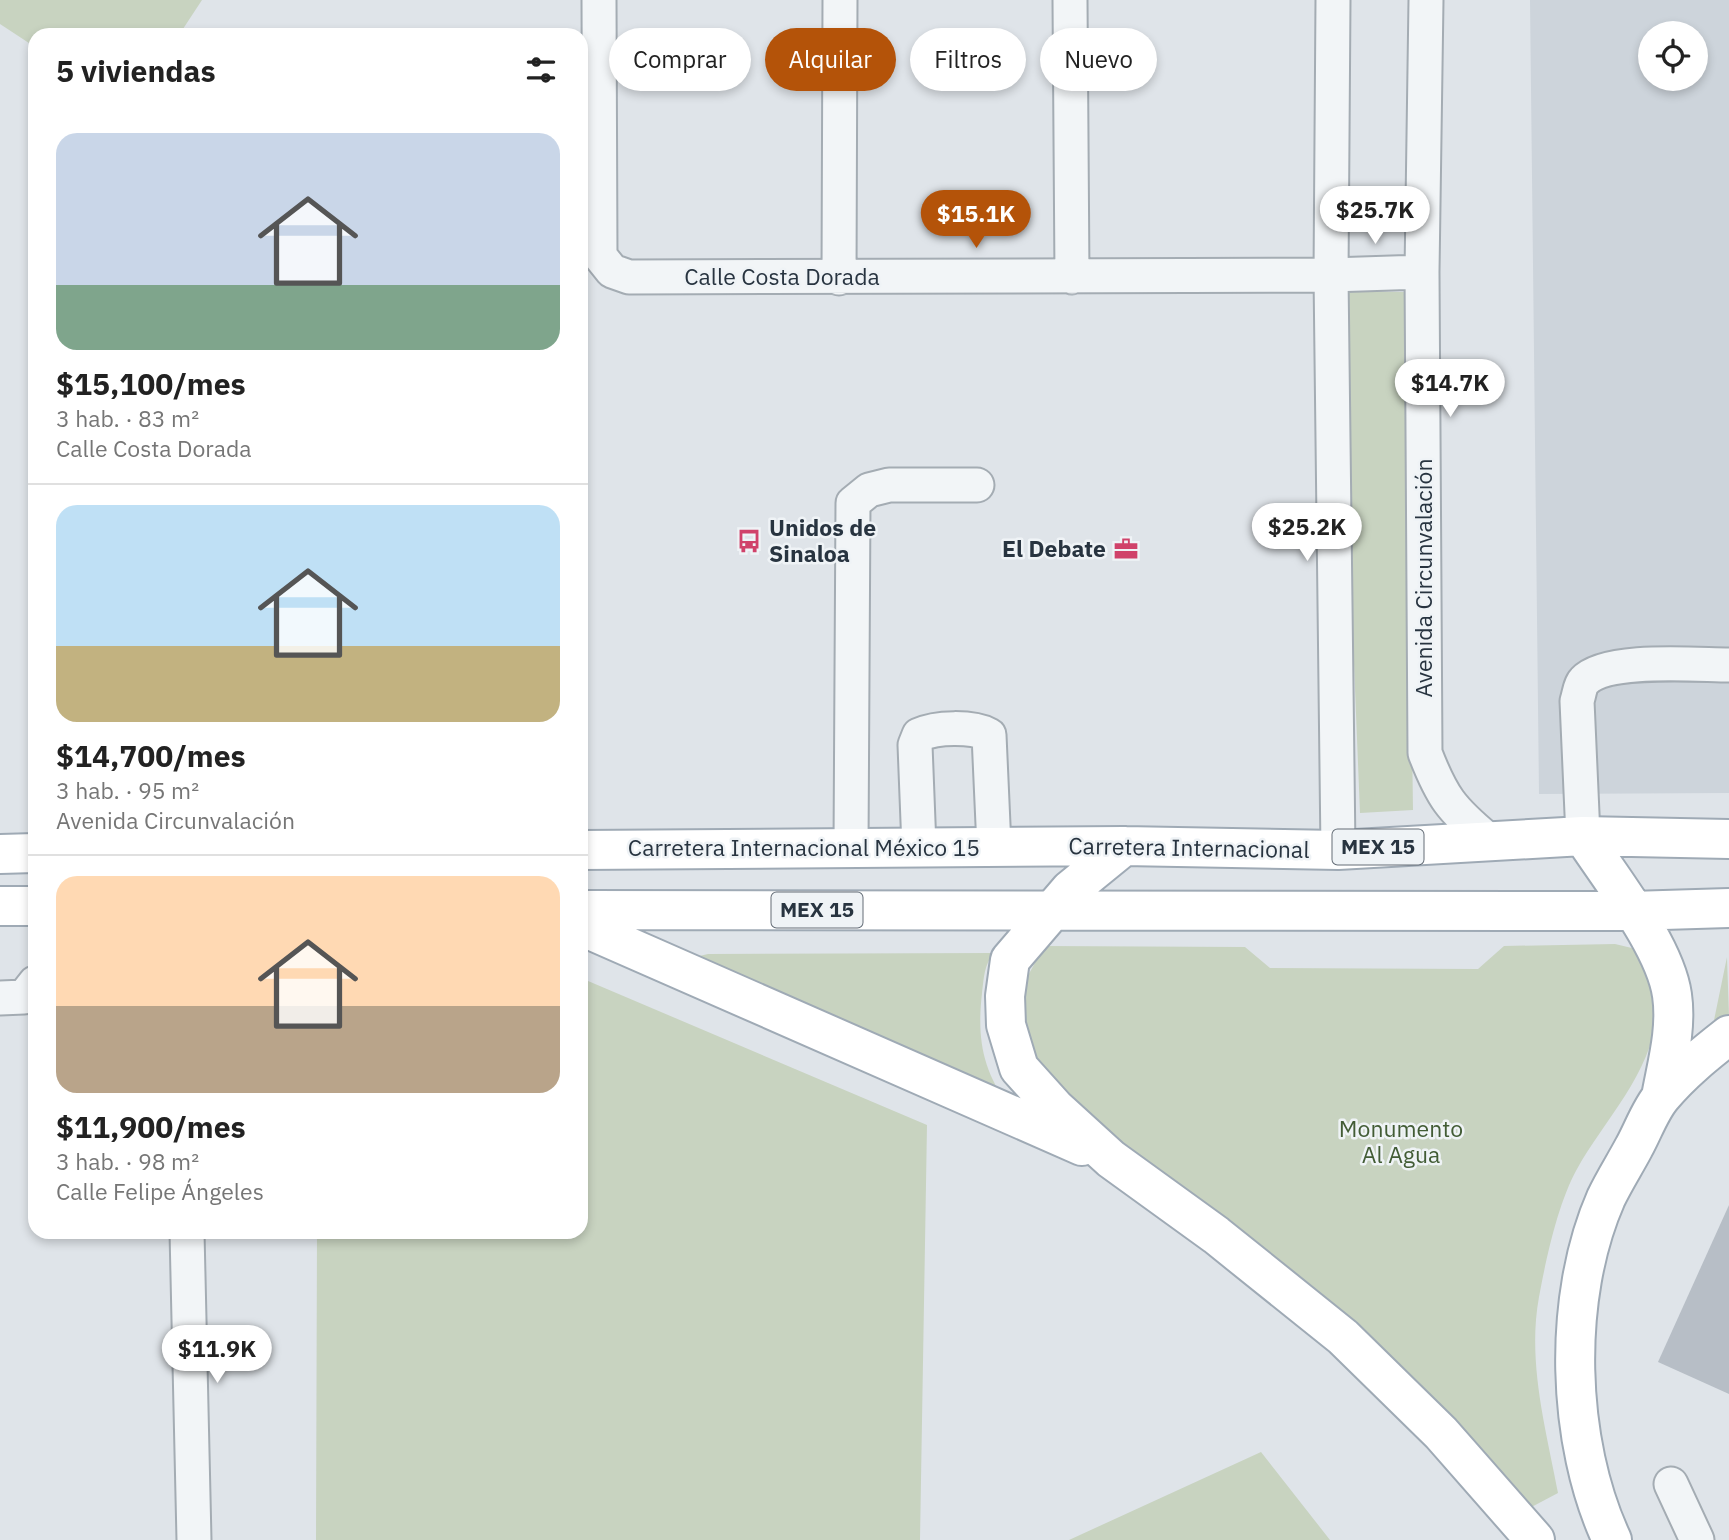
<!DOCTYPE html>
<html lang="es">
<head>
<meta charset="utf-8">
<style>
	body { margin:0; font-family:"IBM Plex Sans",sans-serif; background:#f6f6f6; color:#222; height:100vh; display:flex; flex-direction:column; font-size:26px; white-space:nowrap }
	* { box-sizing:border-box; margin:0 }
	p { font-size:23px; color:#767676 }
	.icon { flex:none; width:38px; height:38px; fill:none; stroke:currentColor; stroke-width:2; stroke-linecap:round; stroke-linejoin:round }
	.map { position:relative; flex:1; overflow:hidden }
	.details { position:absolute; left:28px; top:28px; width:560px; height:1211px; display:flex; flex-direction:column; background:#fff; border-radius:21px; box-shadow:0 4px 10px #0003 }
	.details>* { flex:none }
	.banner { position:absolute; left:609px; top:28px; width:665px; height:63px; display:flex; gap:14px }
	.controls { position:absolute; left:1638px; top:21px; display:grid; gap:14px }
	.controls a { display:grid; place-items:center; width:70px; height:70px; border-radius:50%; background:#fff; box-shadow:0 4px 10px #0003; font-size:35px }
	.price { position:absolute; translate:-50% -60px; padding:0 16px; border-radius:24px; background:#fff; color:#222; font-size:23px; line-height:46px; filter:drop-shadow(0 2px 4px #0008) }
	.price::after { content:''; position:absolute; left:50%; top:42px; width:21px; height:16px; margin-left:-10px; background:inherit; clip-path:polygon(0 0,100% 0,50% 100%) }
	.price.current { background:#b45309; color:#fff }
	ul { padding:0; list-style:none }
	li { display:grid; align-content:center; gap:14px; height:371px; padding:0 28px }
	li+li { border-top:2px solid #e0e0e0 }
	li span { display:grid; place-items:center; height:217px; border-radius:21px; color:#555 }
	li>.icon { margin-inline-start:auto }
	span .icon { width:126px; height:126px; fill:#fffc; stroke-width:1 }
	li b { font-size:30px }
	h2 { display:flex; justify-content:space-between; align-items:center; height:84px; padding:0 28px; font-size:30px }
	.tag { padding:0 24px; border-radius:32px; background:#fff; box-shadow:0 4px 10px #0003; font-size:24px; line-height:63px }
	.tag.current { background:#b45309; color:#fff }
	.map>svg:first-child { display:block }
	.built { fill:#cdd4db; fill-rule:evenodd }
	.green { fill:#c8d3c0 }
	.building { fill:#b7bec6 }
	.lines { fill:none; stroke-linecap:round; stroke-linejoin:round }
	.minor-casing { stroke:#a4acb3; stroke-width:37 }
	.major-casing { stroke:#9faab5; stroke-width:42 }
	.minor { stroke:#f2f5f7; stroke-width:33 }
	.major { stroke:#fff; stroke-width:38 }
	.labels { text-anchor:middle; stroke-width:5; stroke-linejoin:round; paint-order:stroke }
	.shield { fill:#eff3f6; stroke:#646d77; stroke-width:2 }
	.shield-label { font-size:21px; font-weight:bold; fill:#283440 }
	.street-label { font-size:23px; fill:#283440; stroke:#eff3f6 }
	.poi-label { font-size:23px; font-weight:bold; fill:#283440; stroke:#eff3f6; text-anchor:start }
	.park-label { font-size:23px; fill:#425c35; stroke:#eff3f6 }
</style>
</head>
<body>
<div class="map">
<svg width="1729" height="1540" viewBox="0 0 1729 1540">
	<rect width="100%" height="100%" fill="#dfe4e9"/>
	<!-- built -->
	<path class="built" d="M1530,0H1729V793L1539,794ZM1650,33H1696V79H1650Z"/>
	<!-- green -->
	<path class="green" d="M0,0H202L179,35H35V47L0,24Z
		M1339,291L1406,292L1413,810L1360,813Z
		M1615,944L1636,949C1642,962 1653,978 1655,993C1665,1060 1607,1115 1577,1169C1558,1203 1546,1259 1539,1297C1527,1362 1546,1429 1558,1493L1522,1512L1087,1117L1033,1064L1023,1014L1024,983L1044,946L1245,947L1270,968L1478,969L1504,946Z
		M994,953C984,965 984,977 982,993C977,1037 982,1070 1009,1106L691,958L708,954Z
		M1727,957L1729,1017L1712,1030Z
		M581,978L927,1125L920,1540H316L317,1232H581Z
		M1261,1452L1330,1540H1069Z"/>
	<!-- building -->
	<path class="building" d="M1729,1205V1394L1658,1362Z"/>
	<g class="lines">
		<!-- minor casing -->
		<g class="minor-casing">
			<path id="minor" d="M599,0L600,256L612,271L629,277L1331,275L1422,272
				M1070,0L1072,277
				M1333,0L1331,275L1338,850
				M1426,0L1422,272L1425,753C1442,797 1451,809 1487,839
				M839,278L840,0
				M1583,836L1577,701C1579,695 1580,685 1584,681C1606,657 1697,665 1729,665
				M851,847L853,503L869,490L889,485H977
				M919,847L915,745L919,735C936,727 972,726 989,735L994,847
				M0,998L24,997L35,983
				M187,1232L194,1540
				M1671,1484L1697,1540"/>
		</g>
		<!-- major casing -->
		<g class="major-casing">
			<path id="major" d="M1583,836C1611,879 1665,946 1672,995C1677,1029 1667,1064 1661,1097
				M1124,846L1070,890L1010,960L1005,996L1006,1025L1019,1068L1055,1108L1111,1159L1216,1235L1343,1337L1441,1433L1535,1540
				M581,850L1124,846L1338,850L1583,836L1729,839
				M0,854L35,853
				M0,906H35
				M581,910L1631,911L1729,908
				M581,926L1082,1146
				M1612,1540C1566,1442 1562,1298 1606,1198C1614,1181 1625,1164 1634,1147C1643,1131 1650,1110 1662,1096C1681,1073 1706,1053 1729,1035"/>
		</g>
		<!-- minor -->
		<use href="#minor" class="minor"/>
		<!-- major -->
		<use href="#major" class="major"/>
	</g>
	<!-- icons -->
	<defs>
		<g id="bus-bare" transform="scale(1.89)"><path d="M-5-6H5V4H4V6H2V4H-2V6H-4V4H-5ZM-3.5-4V0h7V-4ZM-3.5 1.2v1.5H-2V1.2ZM2 1.2v1.5H3.5V1.2Z" fill="#d0426a" stroke="#eff3f6" stroke-width="2.5" paint-order="stroke"/></g>
		<g id="office-bare" transform="scale(1.89)"><path d="M-6-3h4V-5.5h4V-3h4V5H-6ZM-1-4.5V-3h2v-1.5ZM-6 0V1H6V0Z" fill="#d0426a" stroke="#eff3f6" stroke-width="2.5" paint-order="stroke"/></g>
	</defs>
	<g fill-rule="evenodd">
		<use href="#bus-bare" x="749" y="541"/>
		<use href="#office-bare" x="1126" y="549"/>
	</g>
	<g class="labels">
		<!-- shield labels -->
		<g class="shield">
			<rect x="1332.5" y="829.5" width="91" height="35" rx="5"/>
			<rect x="771.5" y="892.5" width="91" height="35" rx="5"/>
		</g>
		<g class="shield-label">
			<text x="1378" y="854">MEX 15</text>
			<text x="817" y="917">MEX 15</text>
		</g>
		<!-- street labels -->
		<g class="street-label">
			<text x="782" y="285">Calle Costa Dorada</text>
			<text transform="translate(1424 578) rotate(-90)" y="8">Avenida Circunvalación</text>
			<text x="804" y="856">Carretera Internacional México 15</text>
			<text transform="translate(1189 848) rotate(1)" y="8">Carretera Internacional</text>
		</g>
		<!-- poi labels -->
		<g class="poi-label">
			<text x="769" y="536">Unidos de<tspan x="769" dy="26">Sinaloa</tspan></text>
			<text x="1106" y="557" text-anchor="end">El Debate</text>
		</g>
		<!-- park labels -->
		<g class="park-label">
			<text x="1401" y="1137">Monumento<tspan x="1401" dy="26">Al Agua</tspan></text>
		</g>
	</g>
</svg>
<div class="controls">
<a><svg class="icon" aria-label="locate" viewBox="0 0 24 24"><circle cx="12" cy="12" r="6"/><path d="M12 2v4M12 18v4M2 12h4M18 12h4"/></svg></a>
</div>
<b class="price" style="left:1375px;top:246px">$25.7K</b>
<b class="price current" style="left:976px;top:250px">$15.1K</b>
<b class="price" style="left:1450px;top:419px">$14.7K</b>
<b class="price" style="left:1307px;top:563px">$25.2K</b>
<b class="price" style="left:217px;top:1385px">$11.9K</b>
<div class="banner">
<a class="tag">Comprar</a>
<a class="tag current">Alquilar</a>
<a class="tag">Filtros</a>
<a class="tag">Nuevo</a>
</div>
<section class="details">
<h2>5 viviendas<svg class="icon" aria-label="filters" viewBox="0 0 24 24"><path d="M4 7h16M4 17h16"/><circle cx="9" cy="7" r="2"/><circle cx="15" cy="17" r="2"/></svg></h2>
<ul>
<li><span style="background:linear-gradient(#c9d6e8 70%,#7fa58c 0)"><svg class="icon" aria-label="home" viewBox="0 0 24 24"><path d="M3 11l9-7 9 7M6 9v11h12V9"/></svg></span><div><b>$15,100/mes</b><p>3 hab. · 83 m²</p><p>Calle Costa Dorada</p></div></li>
<li><span style="background:linear-gradient(#bfe0f5 65%,#c2b280 0)"><svg class="icon" aria-label="home" viewBox="0 0 24 24"><path d="M3 11l9-7 9 7M6 9v11h12V9"/></svg></span><div><b>$14,700/mes</b><p>3 hab. · 95 m²</p><p>Avenida Circunvalación</p></div></li>
<li><span style="background:linear-gradient(#ffd9b3 60%,#b9a48a 0)"><svg class="icon" aria-label="home" viewBox="0 0 24 24"><path d="M3 11l9-7 9 7M6 9v11h12V9"/></svg></span><div><b>$11,900/mes</b><p>3 hab. · 98 m²</p><p>Calle Felipe Ángeles</p></div></li>
</ul>
</section>
</div>
</body>
</html>
